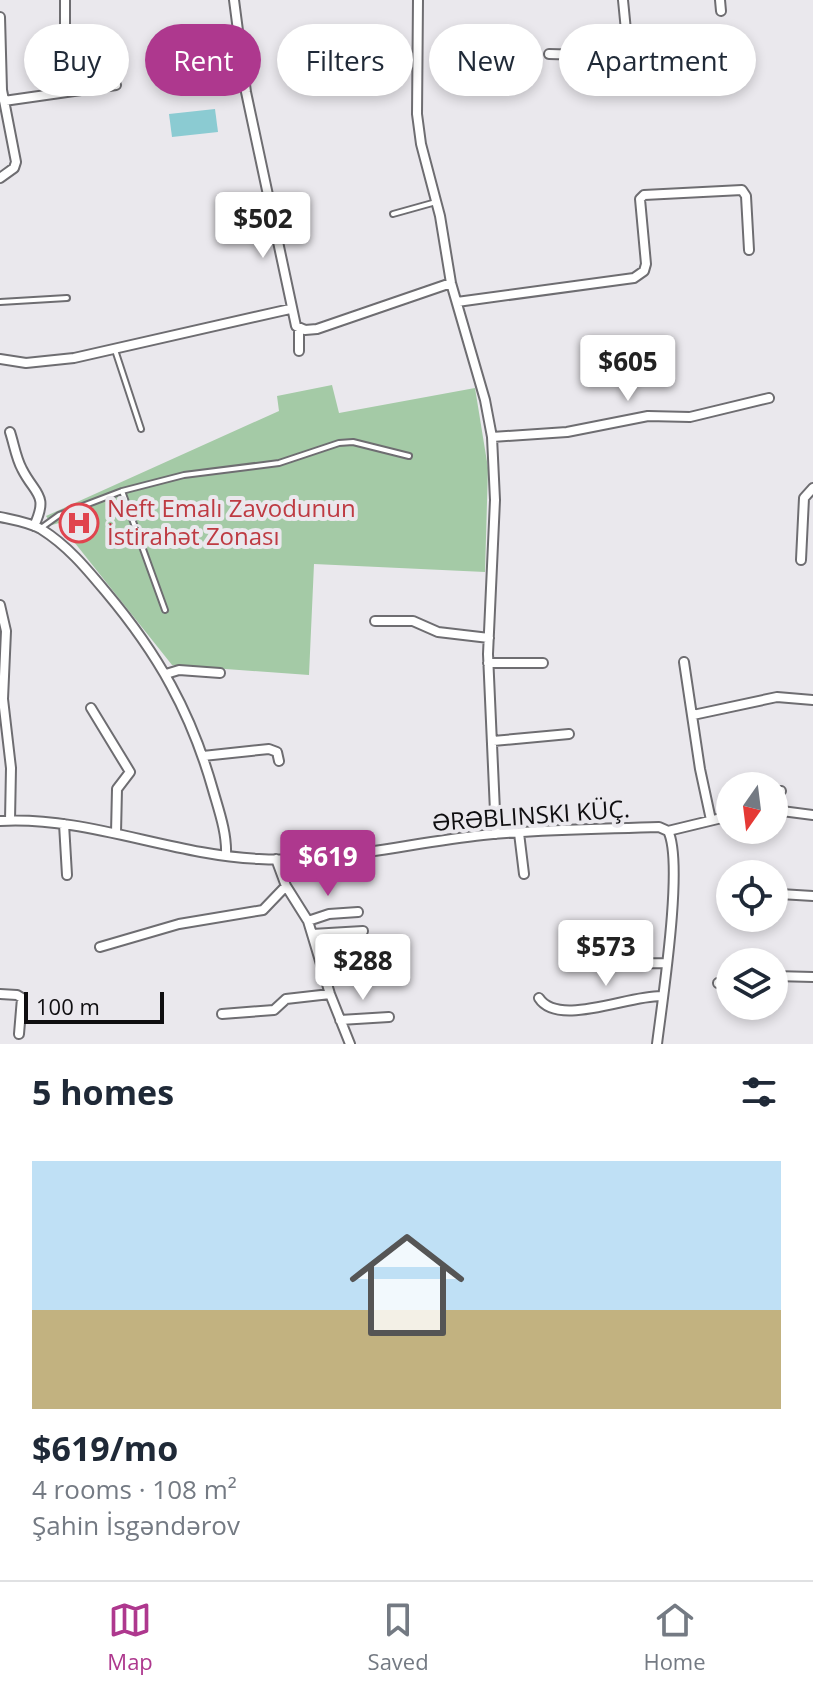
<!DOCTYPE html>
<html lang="en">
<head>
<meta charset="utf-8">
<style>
	body { margin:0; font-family:"Open Sans",sans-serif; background:#f6f6f7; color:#1f2937; height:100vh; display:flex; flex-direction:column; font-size:30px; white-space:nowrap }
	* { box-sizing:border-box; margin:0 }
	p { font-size:26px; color:#747a83 }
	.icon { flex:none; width:44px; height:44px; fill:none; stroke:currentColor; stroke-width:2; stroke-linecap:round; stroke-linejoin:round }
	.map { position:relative; height:1044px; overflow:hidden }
	.sheet { display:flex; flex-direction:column; background:#fff; flex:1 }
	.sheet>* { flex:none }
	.banner { position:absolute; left:24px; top:24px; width:766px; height:72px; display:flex; gap:16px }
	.needle { width:52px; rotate:194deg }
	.tools { position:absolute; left:716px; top:772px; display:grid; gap:16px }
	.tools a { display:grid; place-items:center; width:72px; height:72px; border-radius:50%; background:#fff; box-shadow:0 4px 12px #0003; font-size:40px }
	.scale { position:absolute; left:24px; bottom:20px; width:140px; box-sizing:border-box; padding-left:8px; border:4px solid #0f0e10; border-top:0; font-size:22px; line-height:28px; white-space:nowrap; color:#0f0e10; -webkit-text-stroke:6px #eae8ed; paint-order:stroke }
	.price { position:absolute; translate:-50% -68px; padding:0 18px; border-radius:8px; background:#fff; color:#222; font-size:26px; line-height:52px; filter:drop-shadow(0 2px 4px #0008) }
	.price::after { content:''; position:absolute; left:50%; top:48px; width:24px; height:18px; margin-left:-12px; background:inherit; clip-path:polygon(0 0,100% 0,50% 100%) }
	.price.on { background:#ae388e; color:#fff }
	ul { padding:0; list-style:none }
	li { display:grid; align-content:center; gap:16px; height:424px; padding:0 32px }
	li+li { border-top:2px solid #e0e1e3 }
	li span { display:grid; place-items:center; height:248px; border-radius:0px; color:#555 }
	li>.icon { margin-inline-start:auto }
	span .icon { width:144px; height:144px; fill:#fffc; stroke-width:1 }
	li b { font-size:34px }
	h2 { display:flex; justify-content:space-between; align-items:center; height:96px; padding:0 32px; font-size:34px }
	.chip { padding:0 28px; border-radius:36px; background:#fff; box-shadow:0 4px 12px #0003; font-size:28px; line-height:72px }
	.chip.on { background:#ae388e; color:#fff }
	.dock { display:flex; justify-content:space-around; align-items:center; height:112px; border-top:2px solid #e0e1e3; background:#fff; font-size:22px; color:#747a83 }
	.dock a { display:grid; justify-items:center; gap:4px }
	.dock .on { color:#ae388e }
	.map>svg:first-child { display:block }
	.green { fill:#a4caa6 }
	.water { fill:#8bcbd2 }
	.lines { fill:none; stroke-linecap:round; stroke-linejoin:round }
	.lane-casing { stroke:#6e6d71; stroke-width:8 }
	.street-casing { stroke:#6e6d71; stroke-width:12 }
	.lane { stroke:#fff; stroke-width:4 }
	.street { stroke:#fff; stroke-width:8 }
	.labels { text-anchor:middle; stroke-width:8; stroke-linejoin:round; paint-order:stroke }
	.health-label { font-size:24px; fill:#be3a42; stroke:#eae8ed; text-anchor:start }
	.street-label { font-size:24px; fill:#0f0e10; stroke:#eae8ed }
</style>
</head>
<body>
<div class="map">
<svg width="813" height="1044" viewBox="0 0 813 1044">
	<rect width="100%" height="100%" fill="#eae8ed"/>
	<!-- green -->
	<path class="green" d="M332,385L339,413L475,388L488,468L485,572L314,564L309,675L172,665L59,523L52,525L46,516L279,411L277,396Z"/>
	<!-- water -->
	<path class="water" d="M215,109L218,132L172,137L169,114Z"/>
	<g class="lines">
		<!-- lane casing -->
		<g class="lane-casing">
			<path id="lane" d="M393,214L436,202
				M0,302L67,298
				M115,350L141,429
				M122,491L165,610
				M41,528L59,515L122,491L184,475L279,463L339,443L353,442L409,456"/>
		</g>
		<!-- street casing -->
		<g class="street-casing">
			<path id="street" d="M65,0V92
				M234,0L246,92L296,326L305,330L317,329L451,283
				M418,0L417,114L421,144L440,216L451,283L485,400L492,437L495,500L488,654L496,834
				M720,0L721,11
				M0,17L2,90L16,162L14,168L0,178
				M549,54L623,56L628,51L623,0
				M4,101L116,85
				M457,302L634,278L644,271L646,264L640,199L644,195L742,190L746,196L749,250
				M299,351V329
				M0,359L26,363L74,358L290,309
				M10,432C14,444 16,458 22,469C35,495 49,494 34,526
				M492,437L567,432L648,416L690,417L769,398
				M0,517C14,520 28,522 41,529C68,546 86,568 106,592C158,654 191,712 213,790C219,811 227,833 226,855
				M801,560L804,498L813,488
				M0,605L6,631L3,699L11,768L10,820
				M375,621H413L438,632L489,638
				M684,662L700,769L711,820
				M488,663H543
				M166,674L179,670L220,673
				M91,708L130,772L117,789L116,833
				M693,715L777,697L813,700
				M493,741L569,734
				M203,756L269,749L277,752L279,761
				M774,792L781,791
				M774,810L813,815
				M0,821C88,816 171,855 259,859C334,863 408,843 483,835C541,829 601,829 659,827L668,831L730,816
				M64,824L67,875
				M519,833L524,874
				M276,859L286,886L308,921L330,994L350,1044
				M780,894L813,896
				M308,921L329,914L358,912
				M312,934L363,931
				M100,947L179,924L263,910L286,886
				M587,964L666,963
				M774,976L813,977
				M718,983L730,984
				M0,994L17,995L22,998L19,1034
				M539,998C558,1028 631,994 663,996
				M222,1014L274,1010L286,999L330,994
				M340,1020L389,1017
				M657,1044C662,1003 684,862 668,831"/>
		</g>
		<!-- lane -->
		<use href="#lane" class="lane"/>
		<!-- street -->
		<use href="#street" class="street"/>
	</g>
	<!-- icons -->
	<defs>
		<g id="hospital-ring" transform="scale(2)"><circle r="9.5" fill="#eae8ed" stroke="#e0444e" stroke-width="1.5"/><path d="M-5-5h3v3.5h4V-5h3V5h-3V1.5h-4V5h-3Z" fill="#e0444e"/></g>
	</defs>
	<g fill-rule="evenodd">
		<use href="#hospital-ring" x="79" y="523"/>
	</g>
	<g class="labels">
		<!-- health labels -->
		<g class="health-label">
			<text x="107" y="517">Neft Emalı Zavodunun<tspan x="107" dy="28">İstirahət Zonası</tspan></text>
		</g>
		<!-- street labels -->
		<g class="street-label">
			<text transform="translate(531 816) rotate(-4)" y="8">ƏRƏBLINSKI KÜÇ.</text>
		</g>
	</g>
</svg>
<div class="tools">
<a><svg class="needle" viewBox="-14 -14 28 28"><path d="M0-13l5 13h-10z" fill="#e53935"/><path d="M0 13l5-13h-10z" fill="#747a83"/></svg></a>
<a><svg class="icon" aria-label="locate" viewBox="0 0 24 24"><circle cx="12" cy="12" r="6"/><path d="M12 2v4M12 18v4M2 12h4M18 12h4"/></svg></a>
<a><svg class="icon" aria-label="layers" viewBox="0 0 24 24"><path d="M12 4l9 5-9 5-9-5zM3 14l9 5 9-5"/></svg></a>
</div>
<div class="scale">100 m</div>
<b class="price" style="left:263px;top:260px">$502</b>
<b class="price" style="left:628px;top:403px">$605</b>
<b class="price on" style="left:328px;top:898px">$619</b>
<b class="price" style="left:606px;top:988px">$573</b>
<b class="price" style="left:363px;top:1002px">$288</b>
<div class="banner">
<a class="chip">Buy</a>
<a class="chip on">Rent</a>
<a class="chip">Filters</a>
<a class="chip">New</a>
<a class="chip">Apartment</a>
</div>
</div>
<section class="sheet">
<h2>5 homes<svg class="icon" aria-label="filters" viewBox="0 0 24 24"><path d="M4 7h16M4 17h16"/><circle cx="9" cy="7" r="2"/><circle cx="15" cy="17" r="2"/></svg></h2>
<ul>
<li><span style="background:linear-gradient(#bfe0f5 60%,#c2b280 0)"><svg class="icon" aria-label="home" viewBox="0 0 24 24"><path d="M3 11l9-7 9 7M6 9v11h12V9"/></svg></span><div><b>$619/mo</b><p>4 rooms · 108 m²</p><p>Şahin İsgəndərov</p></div></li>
</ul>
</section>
<nav class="dock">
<a class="on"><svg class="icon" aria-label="map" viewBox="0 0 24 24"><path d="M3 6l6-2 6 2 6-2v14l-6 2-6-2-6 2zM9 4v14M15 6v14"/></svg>Map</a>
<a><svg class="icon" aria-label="saved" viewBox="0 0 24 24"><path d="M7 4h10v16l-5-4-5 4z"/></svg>Saved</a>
<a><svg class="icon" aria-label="home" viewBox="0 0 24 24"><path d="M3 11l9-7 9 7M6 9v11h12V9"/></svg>Home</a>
</nav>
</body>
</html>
